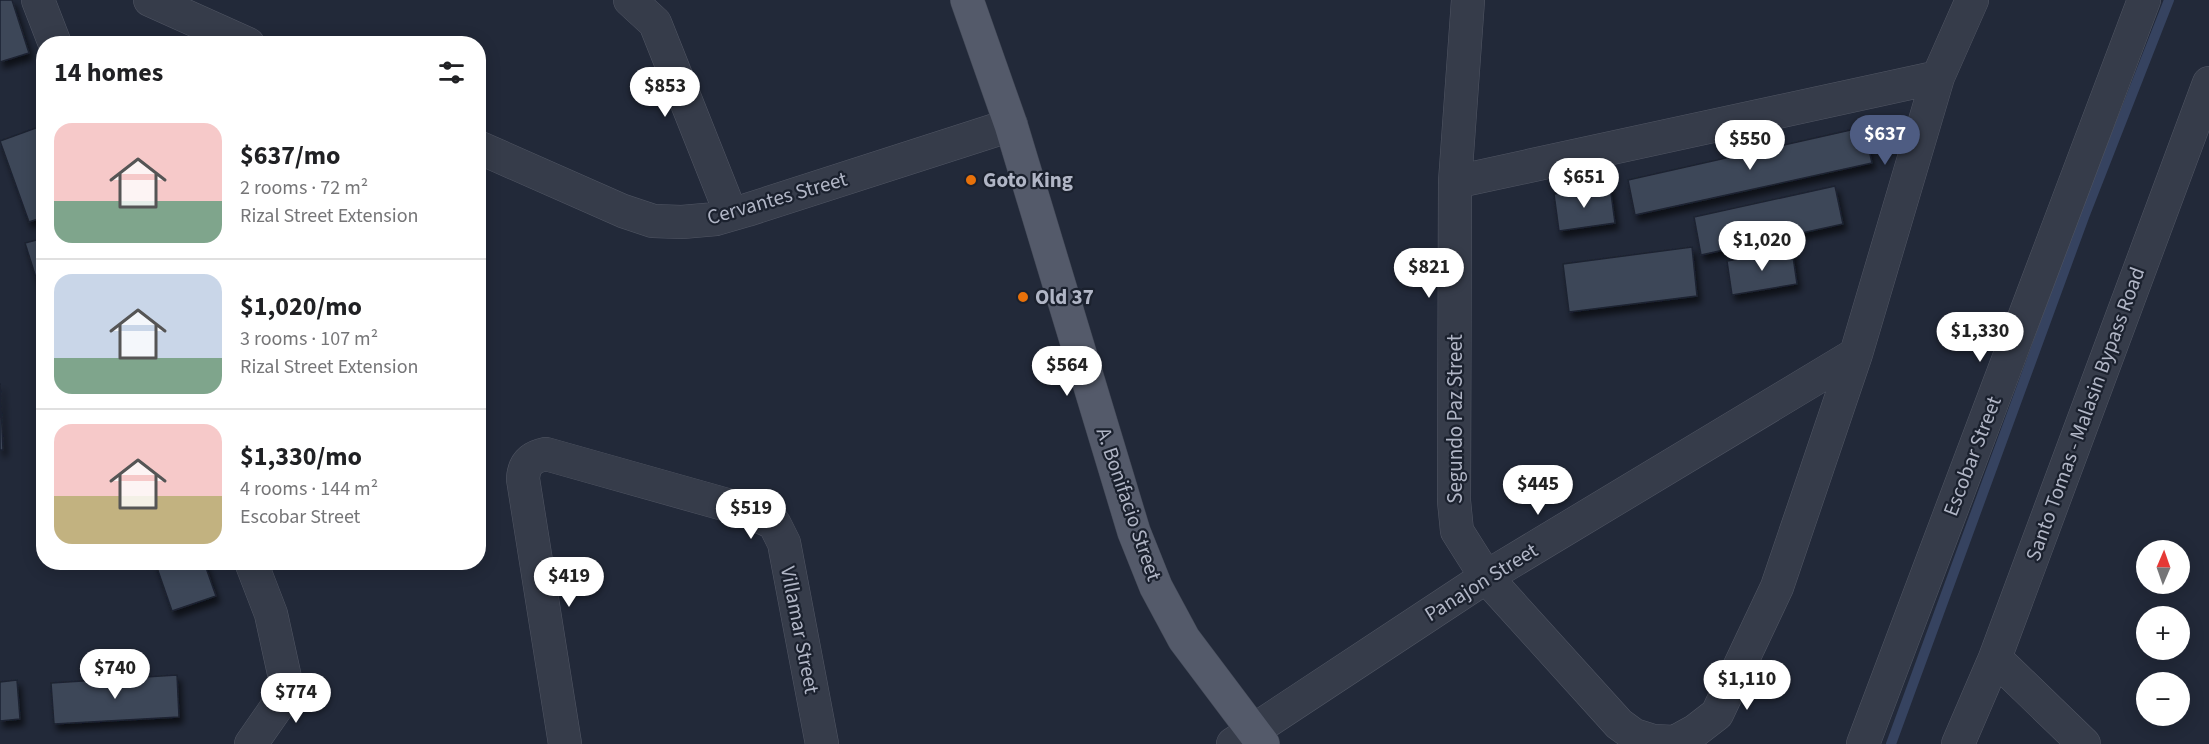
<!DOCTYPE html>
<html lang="en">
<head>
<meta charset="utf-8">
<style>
	body { margin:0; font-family:"Source Sans 3",sans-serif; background:#f6f6f6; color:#202124; height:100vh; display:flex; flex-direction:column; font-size:22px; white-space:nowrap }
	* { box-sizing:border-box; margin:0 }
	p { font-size:20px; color:#757577 }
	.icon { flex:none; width:33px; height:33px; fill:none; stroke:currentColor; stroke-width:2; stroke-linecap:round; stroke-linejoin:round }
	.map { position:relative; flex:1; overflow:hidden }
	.details { position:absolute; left:36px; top:36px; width:450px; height:534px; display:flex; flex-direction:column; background:#fff; border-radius:24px; box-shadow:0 3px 15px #0003 }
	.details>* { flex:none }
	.needle { width:39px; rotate:2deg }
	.buttons { position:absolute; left:2136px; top:540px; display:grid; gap:12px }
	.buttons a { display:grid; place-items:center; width:54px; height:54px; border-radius:50%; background:#fff; box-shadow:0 3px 15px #0003; font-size:30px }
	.price { position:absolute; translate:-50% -51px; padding:0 14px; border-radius:21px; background:#fff; color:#222; font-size:20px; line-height:39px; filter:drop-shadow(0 2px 3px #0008) }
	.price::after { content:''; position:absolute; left:50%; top:36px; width:18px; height:14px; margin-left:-9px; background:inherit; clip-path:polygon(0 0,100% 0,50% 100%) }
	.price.on { background:#4e5c82; color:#fff }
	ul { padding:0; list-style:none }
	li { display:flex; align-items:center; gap:18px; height:150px; padding:0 18px }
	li+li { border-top:2px solid #e0e0e0 }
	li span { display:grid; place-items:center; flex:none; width:168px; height:120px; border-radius:18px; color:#555 }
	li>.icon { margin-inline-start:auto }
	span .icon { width:72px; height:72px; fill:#fffc; stroke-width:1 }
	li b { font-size:26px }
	h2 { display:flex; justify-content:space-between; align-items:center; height:72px; padding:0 18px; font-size:26px }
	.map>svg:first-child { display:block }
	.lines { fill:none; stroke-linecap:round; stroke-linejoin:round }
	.stream { stroke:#364360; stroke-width:10 }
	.building { fill:#3e4759; stroke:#1d2330; stroke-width:1.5; filter:url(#shadow) }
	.minor-casing { stroke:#515664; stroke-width:34 }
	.major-casing { stroke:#3f4553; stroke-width:34 }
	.minor { stroke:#363c4a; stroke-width:33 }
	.major { stroke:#545a6a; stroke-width:33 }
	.food-dot { fill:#e8710a; stroke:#1b212e; stroke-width:2 }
	.labels { text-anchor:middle; stroke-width:4.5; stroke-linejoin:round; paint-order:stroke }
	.poi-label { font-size:21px; font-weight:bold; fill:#b1b6c6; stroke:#1b212e; text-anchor:start }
	.street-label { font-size:21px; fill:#b1b6c6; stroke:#1b212e }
</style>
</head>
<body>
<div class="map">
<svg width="2209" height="744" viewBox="0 0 2209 744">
	<defs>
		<filter id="shadow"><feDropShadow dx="3.5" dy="6" stdDeviation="3" flood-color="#0009"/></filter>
	</defs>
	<rect width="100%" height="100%" fill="#222939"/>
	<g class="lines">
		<!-- stream -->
		<path class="stream" d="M1891,744L2084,217L2169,0"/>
	</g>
	<!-- building -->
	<path class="building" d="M0,0H12L29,53L0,62Z
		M44,125V217L29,222L0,141Z
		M1864,127L1872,163L1635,215L1628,180Z
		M1610,186L1615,223L1559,231L1554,194Z
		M1835,186L1843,224L1701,255L1694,217Z
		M44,238V303L25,243Z
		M1692,247L1697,296L1569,312L1563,264Z
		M1792,250L1797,284L1732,295L1727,261Z
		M0,383L3,450H0Z
		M155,562H204L216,596L172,611Z
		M177,675L179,717L54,724L51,683Z
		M17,680L20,719L0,721V682Z"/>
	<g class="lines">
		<!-- minor casing -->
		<g class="minor-casing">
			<path id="minor" d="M38,0L55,44
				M150,0L248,44
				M630,0L655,23L731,214
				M1468,0L1455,182L1454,501L1457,531L1486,577L1619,724L1634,735L1653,741L1675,742L1695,731L1717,714L1777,587L1856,354L1938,77L1972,0
				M478,147L623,211L653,221L682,222L716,219L747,210L1011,125
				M1455,182L1938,77
				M1995,658L2084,744
				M251,744L276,708L285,678L271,614L251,562
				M565,744L523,479C524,463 531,457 546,454L745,510L774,523L784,543L822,744
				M1233,744L1486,577L1856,354
				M1863,744L2144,0
				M1958,744L1995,658L2209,83"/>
		</g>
		<!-- major casing -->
		<g class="major-casing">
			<path id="major" d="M967,0L1011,125L1134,532L1156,587L1184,639L1263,744"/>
		</g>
		<!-- minor -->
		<use href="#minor" class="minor"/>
		<!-- major -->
		<use href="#major" class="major"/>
	</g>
	<!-- markers -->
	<g class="food-dot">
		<circle cx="971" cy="180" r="6"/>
		<circle cx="1023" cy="297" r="6"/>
	</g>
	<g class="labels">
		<!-- poi labels -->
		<g class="poi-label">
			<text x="983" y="187">Goto King</text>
			<text x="1035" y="304">Old 37</text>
		</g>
		<!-- street labels -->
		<g class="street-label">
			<text transform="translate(777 198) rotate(-16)" y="7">Cervantes Street</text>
			<text transform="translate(2085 414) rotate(-70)" y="7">Santo Tomas - Malasin Bypass Road</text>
			<text transform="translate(1455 419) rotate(-90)" y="7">Segundo Paz Street</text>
			<text transform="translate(1972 456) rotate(-69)" y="7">Escobar Street</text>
			<text transform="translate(1129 504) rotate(71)" y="7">A. Bonifacio Street</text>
			<text transform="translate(1481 582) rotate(-32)" y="7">Panajon Street</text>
			<text transform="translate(800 630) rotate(79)" y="7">Villamar Street</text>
		</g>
	</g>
</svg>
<div class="buttons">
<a><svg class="needle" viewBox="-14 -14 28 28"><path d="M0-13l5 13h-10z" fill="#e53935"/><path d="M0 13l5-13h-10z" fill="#757577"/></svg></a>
<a>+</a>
<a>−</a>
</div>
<b class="price" style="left:665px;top:118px">$853</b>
<b class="price on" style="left:1885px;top:166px">$637</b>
<b class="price" style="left:1750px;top:171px">$550</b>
<b class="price" style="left:1584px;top:209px">$651</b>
<b class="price" style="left:1762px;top:272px">$1,020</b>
<b class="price" style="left:1429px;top:299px">$821</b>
<b class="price" style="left:1980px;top:363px">$1,330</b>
<b class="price" style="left:1067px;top:397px">$564</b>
<b class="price" style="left:1538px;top:516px">$445</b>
<b class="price" style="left:751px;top:540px">$519</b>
<b class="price" style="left:569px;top:608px">$419</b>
<b class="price" style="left:115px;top:700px">$740</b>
<b class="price" style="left:1747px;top:711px">$1,110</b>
<b class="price" style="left:296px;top:724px">$774</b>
<section class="details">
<h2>14 homes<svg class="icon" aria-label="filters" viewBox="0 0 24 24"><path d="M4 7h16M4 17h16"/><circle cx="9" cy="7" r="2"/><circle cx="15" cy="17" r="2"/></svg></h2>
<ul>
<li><span style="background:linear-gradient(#f6c9c9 65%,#7fa58c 0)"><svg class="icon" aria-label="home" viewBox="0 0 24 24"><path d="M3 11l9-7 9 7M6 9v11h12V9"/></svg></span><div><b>$637/mo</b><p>2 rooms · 72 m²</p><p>Rizal Street Extension</p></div></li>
<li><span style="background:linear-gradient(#c9d6e8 70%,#7fa58c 0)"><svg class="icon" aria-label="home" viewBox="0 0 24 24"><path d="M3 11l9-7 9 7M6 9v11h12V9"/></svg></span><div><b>$1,020/mo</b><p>3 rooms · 107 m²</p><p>Rizal Street Extension</p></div></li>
<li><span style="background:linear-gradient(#f6c9c9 60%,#c2b280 0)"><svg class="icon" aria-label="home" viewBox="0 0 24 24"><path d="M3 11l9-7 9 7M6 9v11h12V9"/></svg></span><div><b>$1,330/mo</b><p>4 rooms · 144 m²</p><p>Escobar Street</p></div></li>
</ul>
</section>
</div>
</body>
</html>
